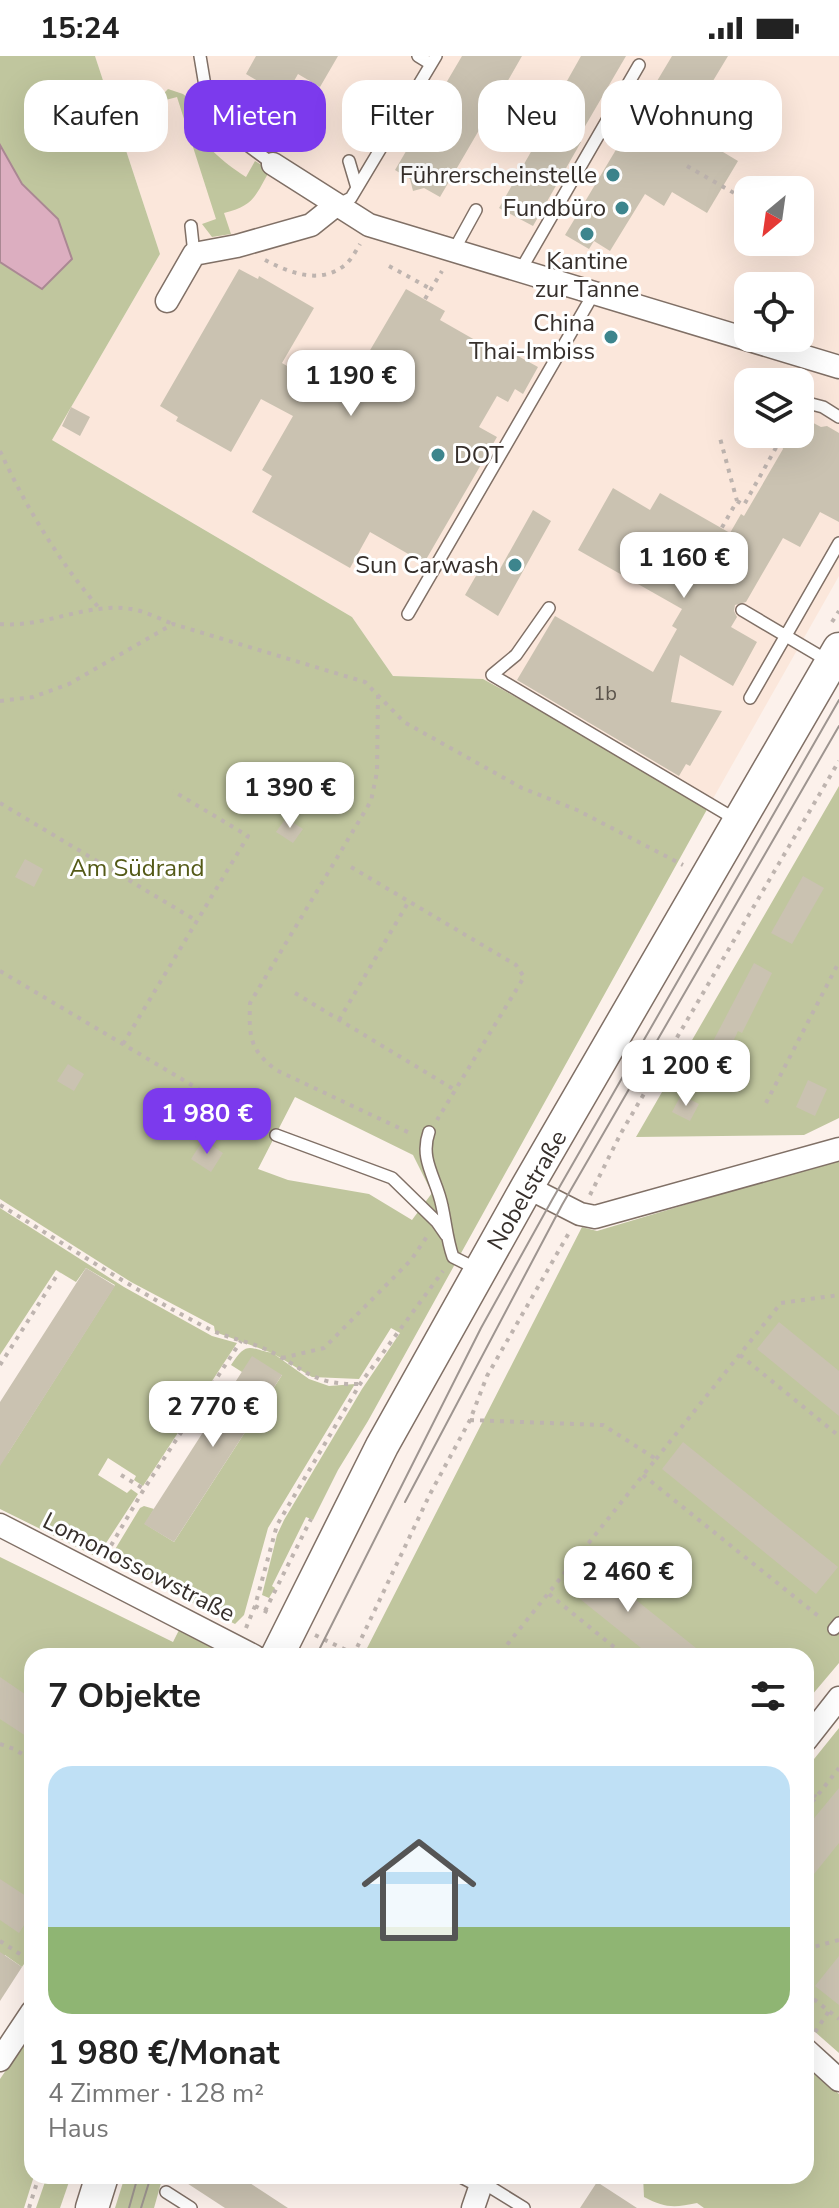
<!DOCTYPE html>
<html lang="de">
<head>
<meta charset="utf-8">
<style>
	body { margin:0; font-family:"Nunito Sans",sans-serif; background:#f6f6f6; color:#222; height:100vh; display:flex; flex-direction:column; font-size:30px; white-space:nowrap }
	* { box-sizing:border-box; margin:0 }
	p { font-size:26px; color:#767676 }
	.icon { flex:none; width:44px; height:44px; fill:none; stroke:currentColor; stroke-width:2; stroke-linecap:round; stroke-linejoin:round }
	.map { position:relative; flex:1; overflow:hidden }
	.sheet { position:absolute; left:24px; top:1592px; width:790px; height:536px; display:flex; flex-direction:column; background:#fff; border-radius:24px; box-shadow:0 8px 32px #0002 }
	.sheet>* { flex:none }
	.guide { position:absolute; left:24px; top:24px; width:792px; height:72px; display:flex; gap:16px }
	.needle { width:52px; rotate:209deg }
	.controls { position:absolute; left:734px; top:120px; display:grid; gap:16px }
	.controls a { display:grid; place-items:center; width:80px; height:80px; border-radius:16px; background:#fff; box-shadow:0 8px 32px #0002; font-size:40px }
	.price { position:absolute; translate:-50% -68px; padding:0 18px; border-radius:16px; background:#fff; color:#222; font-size:26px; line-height:52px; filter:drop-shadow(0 2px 4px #0008) }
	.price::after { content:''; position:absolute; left:50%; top:48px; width:24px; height:18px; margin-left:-12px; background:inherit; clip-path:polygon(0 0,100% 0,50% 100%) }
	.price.active { background:#7c3aed; color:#fff }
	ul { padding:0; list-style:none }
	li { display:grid; align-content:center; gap:16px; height:424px; padding:0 24px }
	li+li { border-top:2px solid #e0e0e0 }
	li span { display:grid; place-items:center; height:248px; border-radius:24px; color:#555 }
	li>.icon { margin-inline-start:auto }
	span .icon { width:144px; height:144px; fill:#fffc; stroke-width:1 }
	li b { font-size:34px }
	h2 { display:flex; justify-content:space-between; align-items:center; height:96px; padding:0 24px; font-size:34px }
	.chip { padding:0 28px; border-radius:24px; background:#fff; box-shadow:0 8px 32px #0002; font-size:28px; line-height:72px }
	.chip.active { background:#7c3aed; color:#fff }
	.status { display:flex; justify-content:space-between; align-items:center; height:56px; padding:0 40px; background:#fff; direction:ltr }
	.status svg { height:22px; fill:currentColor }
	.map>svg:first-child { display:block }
	.built { fill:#fbe7db; fill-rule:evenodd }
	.green { fill:#c0c69e; fill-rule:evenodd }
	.water { fill:#dcaec0; stroke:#aa8893; stroke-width:2 }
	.building { fill:#cac2b1 }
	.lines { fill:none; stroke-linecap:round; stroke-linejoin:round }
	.lane-casing { stroke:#807066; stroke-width:14 }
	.street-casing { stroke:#807066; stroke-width:25 }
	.secondary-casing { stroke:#807066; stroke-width:35 }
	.path { stroke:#beb4af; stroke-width:4; stroke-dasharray:4 6; stroke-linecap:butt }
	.lane { stroke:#fff; stroke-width:11 }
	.street { stroke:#fff; stroke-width:22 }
	.secondary { stroke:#fff; stroke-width:32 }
	.tram { stroke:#9e9590; stroke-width:2 }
	.poi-dot { fill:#3d858d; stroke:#fff; stroke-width:3 }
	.labels { text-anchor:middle; stroke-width:6; stroke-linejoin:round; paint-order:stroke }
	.number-label { font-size:20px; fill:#5b544c }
	.poi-label { font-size:24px; fill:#362f2b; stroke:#fff; text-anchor:end }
	.park-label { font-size:24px; fill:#545a17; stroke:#fff }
	.street-label { font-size:24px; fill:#362f2b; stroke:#fff }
</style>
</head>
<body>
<div class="status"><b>15:24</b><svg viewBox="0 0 49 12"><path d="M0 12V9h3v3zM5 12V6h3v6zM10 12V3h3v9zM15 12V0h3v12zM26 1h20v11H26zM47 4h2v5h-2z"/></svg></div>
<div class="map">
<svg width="839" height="2152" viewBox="0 0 839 2152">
	<rect width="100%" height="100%" fill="#fcf1eb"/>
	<!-- built -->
	<path class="built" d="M95,0H839V520L710,748L483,623L393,620L352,561L52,384L160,198ZM748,134H800V186H748ZM748,230H800V282H748ZM748,326H800V378H748Z"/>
	<!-- green -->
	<path class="green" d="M0,0H95L160,198L52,384L352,561L393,620L483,623L710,748L368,1365L338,1414L313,1464L306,1461L272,1530L275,1532L269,1542L262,1539L277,1479L284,1464L362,1333L400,1277L391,1272L359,1323L312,1321L274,1298L309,1323L329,1330L355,1328L268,1472L244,1559L235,1568L108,1505L140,1452L144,1450L154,1453L145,1468L174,1486L282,1319L242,1316L231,1309C247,1285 248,1292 272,1297L215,1276L214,1270L131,1226L0,1143ZM295,1041L413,1099L432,1137L412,1164L369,1138L288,1124L258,1113Z
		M168,33L183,38L201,53L188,58C196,84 224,107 246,121L255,105L270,114C255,140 255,149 224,157L231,178L212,181L202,168L216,163L177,41L162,45L163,38Z
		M839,730V1062L804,1079L636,1081Z
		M839,1103V1607L806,1646V1600H363L582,1171L597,1175Z
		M0,1152L124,1231L212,1280L237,1287L143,1430L134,1424L136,1420L108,1402L98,1419L127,1437L131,1433L138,1438L97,1501L0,1453V1392L8,1397L115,1229L86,1212L76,1226L56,1214L0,1299Z
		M0,1501L173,1586L180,1572L224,1596V1600H32V1896L22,1911L5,1899L0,1907Z
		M839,1672V1997L806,1968V1713Z
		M32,1976V2120H34L24,2152H0V2023Z
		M806,2009L839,2038V2152H704L697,2147C674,2152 665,2152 644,2141L643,2120H806Z
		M47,2120H71L60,2152H36Z
		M125,2120H163L154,2152H115Z"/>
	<!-- water -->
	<path class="water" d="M0,89L22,128L58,163L72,203L42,233L0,206Z"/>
	<!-- building -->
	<path class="building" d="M256,0H338L320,31L298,18L285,41L246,18Z
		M462,0H522L491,54L494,66L482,69L440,141L424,132L413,135L410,123L395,114Z
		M581,0H626L577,84L581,86L533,170L499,152L557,50L554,48Z
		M672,0H728L687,68L706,79L703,84L738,105L707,157L672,136L664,150L645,138L610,195L594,185L589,193L565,179Z
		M239,213L258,223L259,220L314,252L282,307L342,342L406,233L445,255L440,264L496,296L500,290L538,311L523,338L515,333L508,346L497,340L479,371L497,381L424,507L370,476L350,512L252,456L272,420L262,414L293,360L261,343L231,396L176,365L178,361L160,350Z
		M71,351L90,361L80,380L62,370Z
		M800,360L821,371L827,370L839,377V466L820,456L800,491L783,482L746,546L735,549L734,555L737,561L731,571L757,586L733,630L680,599L671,646L722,655L690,710L686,708L679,720L517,624L555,560L653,616L677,573L672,570L682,553L578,494L613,432L650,454L660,437L730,477L741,458L744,460L783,393L779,378H800Z
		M533,454L551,465L498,560L465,539L485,504L500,513Z
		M286,762L303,773L293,787L276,776Z
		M25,803L43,813L34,831L15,821Z
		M803,820L824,832L792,888L771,877Z
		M754,907L772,917L742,977L738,975L716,1022L698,1014Z
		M68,1008L84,1018L74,1035L57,1025Z
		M808,1024L827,1033L815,1060L796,1051Z
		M681,1039L699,1048L690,1065L672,1056Z
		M203,1084L223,1097L211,1116L191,1103Z
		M86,1212L115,1230L0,1410V1346Z
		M779,1266L839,1315V1360L757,1293Z
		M252,1300L282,1319L174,1486L144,1468Z
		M683,1386L838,1511L816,1538L662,1413Z
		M586,1504L706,1600H651L565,1531Z
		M0,1621L32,1643V1684L0,1663Z
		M839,1732V1787L806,1828V1772Z
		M0,1823L32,1844V1857L19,1877L0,1864Z
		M0,1896L22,1911L0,1945Z
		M839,1900V1949L815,1930Z
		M176,2120H239L288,2152H225Z
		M597,2126L637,2152H580Z"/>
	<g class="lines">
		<!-- lane casing -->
		<g class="lane-casing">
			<path id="lane" d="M200,0L207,42L231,77L273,108
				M418,0L431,8
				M349,105L357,132
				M337,149L351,142L436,0
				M191,170L194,198
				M454,194L476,154
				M520,215L639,9
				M800,345L823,351L839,361
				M549,552L516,599L492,619L735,763
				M742,554L830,606
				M408,558L594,237
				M750,642L839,487
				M429,1076C419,1104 437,1123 442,1150C446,1168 447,1184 453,1201L479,1214
				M276,1079L392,1122L437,1166L446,1179
				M834,1573L839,1567
				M459,2120L480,2131
				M482,2126L524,2152
				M166,2136L191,2152"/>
		</g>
		<!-- street casing -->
		<g class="street-casing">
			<path id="street" d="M273,108L369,169L839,311
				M167,245L194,198L237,190L311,169L336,149
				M527,1131L580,1158L595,1161L839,1093
				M0,1469L254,1600
				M806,1684L839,1642
				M806,1994L839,2024
				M0,2004L32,1956
				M473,2152L484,2120"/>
		</g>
		<!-- secondary casing -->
		<g class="secondary-casing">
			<path id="secondary" d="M277,1600L382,1390L527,1131L839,593
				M92,2152L102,2120"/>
		</g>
		<!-- path -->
		<path class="path" d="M687,110L748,145
			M265,204C290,217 320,229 345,209C351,204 356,195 360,188
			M389,210L431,233
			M425,243L442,215
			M0,395C26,451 59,506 100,553
			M737,445L744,449L778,388L776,378
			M712,489L737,445L720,382
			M832,566L839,555
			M0,568C44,572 87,546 131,553C145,555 160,563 173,568
			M378,639L377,716L371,745L250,947C249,980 249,993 276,1014L412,1078
			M0,645L33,641L69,628L173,568L365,626L404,666L522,732L577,754L683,809
			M0,747L197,865
			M351,811L516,909L524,921L437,1064
			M0,915L264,1072
			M295,937L455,1034
			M339,964L409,845
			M123,988L248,780L173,735
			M766,1047L839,906
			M590,1139L621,1077L839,705
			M0,1149C70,1191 138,1237 211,1274C228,1282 246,1285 263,1292C304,1310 308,1329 359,1328
			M740,1299L839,1380
			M282,1302L324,1292L411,1204L428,1179
			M0,1309L59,1216
			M470,1364L603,1369L656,1403L498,1600
			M656,1403L781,1247L839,1239
			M121,1419L144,1433
			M643,1419L822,1563
			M106,1498L144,1433L241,1285
			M549,1538L625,1600
			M255,1550L271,1558
			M265,1555L311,1463
			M246,1572L255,1550L277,1469L360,1328L443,1215
			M315,1579L358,1600
			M353,1600L430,1438L470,1364L487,1320L570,1175
			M0,1688L14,1693L32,1704
			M806,1733L816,1741
			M806,1754L839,1712
			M0,1885L32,1906
			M806,1893L839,1884
			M806,1937L839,1963
			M815,1976L829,1955
			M29,2152L39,2120"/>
		<!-- lane -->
		<use href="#lane" class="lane"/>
		<!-- street -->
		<use href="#street" class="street"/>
		<!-- secondary -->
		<use href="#secondary" class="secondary"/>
		<!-- tram -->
		<path class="tram" d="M405,1446L562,1149L839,670
			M316,1600L481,1272L552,1144L839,644
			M129,2152L138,2120
			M141,2152L151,2120"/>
	</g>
	<!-- markers -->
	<g class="poi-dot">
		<circle cx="613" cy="119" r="8"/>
		<circle cx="622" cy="152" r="8"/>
		<circle cx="587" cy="178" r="8"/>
		<circle cx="611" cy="281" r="8"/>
		<circle cx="438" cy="399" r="8"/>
		<circle cx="515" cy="509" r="8"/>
	</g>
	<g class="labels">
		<!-- number labels -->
		<g class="number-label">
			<text x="605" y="644">1b</text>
		</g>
		<!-- poi labels -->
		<g class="poi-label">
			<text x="597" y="127">Führerscheinstelle</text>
			<text x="606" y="160">Fundbüro</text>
			<text x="587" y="213" text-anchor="middle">Kantine<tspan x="587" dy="28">zur Tanne</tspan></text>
			<text x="595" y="275">China<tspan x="595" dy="28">Thai-Imbiss</tspan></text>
			<text x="454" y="407" text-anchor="start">DOT</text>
			<text x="499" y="517">Sun Carwash</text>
		</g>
		<!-- park labels -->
		<g class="park-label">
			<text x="137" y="820">Am Südrand</text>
		</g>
		<!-- street labels -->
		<g class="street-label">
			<text transform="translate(527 1134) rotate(-60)" y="8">Nobelstraße</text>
			<text transform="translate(139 1511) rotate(27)" y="8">Lomonossowstraße</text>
		</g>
	</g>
</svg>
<div class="controls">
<a><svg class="needle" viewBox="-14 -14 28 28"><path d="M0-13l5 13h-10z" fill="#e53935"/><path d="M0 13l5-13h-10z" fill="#767676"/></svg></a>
<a><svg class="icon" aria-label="locate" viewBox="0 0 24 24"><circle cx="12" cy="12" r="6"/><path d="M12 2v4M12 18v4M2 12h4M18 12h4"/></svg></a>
<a><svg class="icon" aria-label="layers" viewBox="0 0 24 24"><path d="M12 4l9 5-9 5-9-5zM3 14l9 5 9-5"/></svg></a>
</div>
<b class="price" style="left:351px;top:362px">1 190 €</b>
<b class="price" style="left:684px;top:544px">1 160 €</b>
<b class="price" style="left:290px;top:774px">1 390 €</b>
<b class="price" style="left:686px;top:1052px">1 200 €</b>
<b class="price active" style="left:207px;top:1100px">1 980 €</b>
<b class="price" style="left:213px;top:1393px">2 770 €</b>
<b class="price" style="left:628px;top:1558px">2 460 €</b>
<div class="guide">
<a class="chip">Kaufen</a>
<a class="chip active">Mieten</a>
<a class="chip">Filter</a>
<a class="chip">Neu</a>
<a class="chip">Wohnung</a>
</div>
<section class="sheet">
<h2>7 Objekte<svg class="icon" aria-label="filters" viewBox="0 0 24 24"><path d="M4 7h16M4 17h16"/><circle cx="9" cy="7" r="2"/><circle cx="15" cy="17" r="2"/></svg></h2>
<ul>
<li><span style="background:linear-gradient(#bfe0f5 65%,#8fb573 0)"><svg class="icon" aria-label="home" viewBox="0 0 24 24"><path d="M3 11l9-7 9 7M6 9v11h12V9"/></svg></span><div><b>1 980 €/Monat</b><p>4 Zimmer · 128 m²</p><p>Haus</p></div></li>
</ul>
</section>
</div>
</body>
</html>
